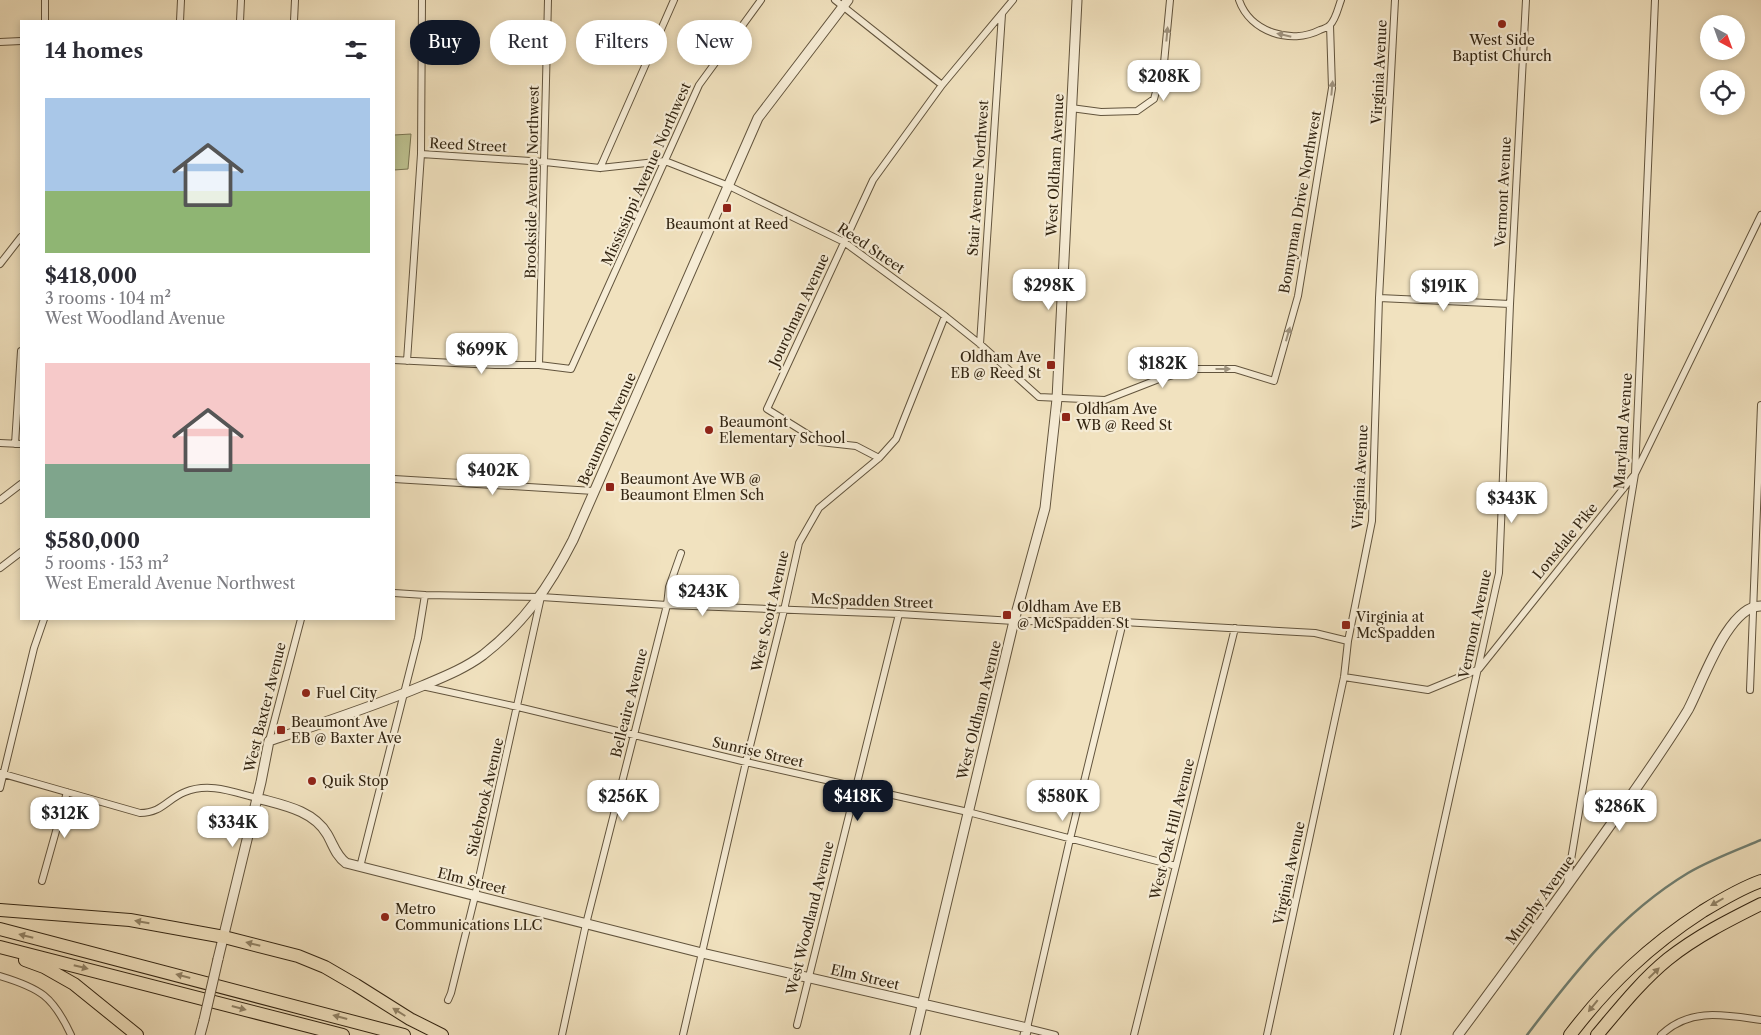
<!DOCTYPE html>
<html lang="en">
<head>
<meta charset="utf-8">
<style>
	body { margin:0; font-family:"Libre Caslon Text",serif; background:#f2f2f3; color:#2b2b33; height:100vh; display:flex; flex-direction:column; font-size:19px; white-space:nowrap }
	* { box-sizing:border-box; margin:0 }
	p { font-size:16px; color:#7c7c81 }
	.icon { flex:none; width:28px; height:28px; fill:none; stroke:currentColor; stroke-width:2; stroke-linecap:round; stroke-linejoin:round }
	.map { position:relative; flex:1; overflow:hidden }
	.sheet { position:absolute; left:20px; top:20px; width:375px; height:600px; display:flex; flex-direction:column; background:#fff; border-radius:0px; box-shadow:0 2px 8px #0003 }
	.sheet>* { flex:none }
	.guide { position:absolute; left:410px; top:20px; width:475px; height:45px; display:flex; gap:10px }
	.needle { width:32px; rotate:139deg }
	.buttons { position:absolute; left:1700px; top:15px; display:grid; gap:10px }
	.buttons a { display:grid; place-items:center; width:45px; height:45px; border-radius:50%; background:#fff; box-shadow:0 2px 8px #0003; font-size:25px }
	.price { position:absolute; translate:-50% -42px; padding:0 11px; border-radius:10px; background:#fff; color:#222; font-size:16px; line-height:32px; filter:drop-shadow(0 1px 2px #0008) }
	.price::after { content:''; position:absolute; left:50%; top:30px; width:15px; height:11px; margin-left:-8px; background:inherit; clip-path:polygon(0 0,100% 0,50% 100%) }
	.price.on { background:#111827; color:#fff }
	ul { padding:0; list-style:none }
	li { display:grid; align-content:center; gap:10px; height:265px; padding:0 25px }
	li span { display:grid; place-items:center; height:155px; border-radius:0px; color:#555 }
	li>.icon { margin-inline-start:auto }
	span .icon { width:90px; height:90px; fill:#fffc; stroke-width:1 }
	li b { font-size:21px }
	h2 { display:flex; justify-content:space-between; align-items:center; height:60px; padding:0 25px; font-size:21px }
	.tag { padding:0 18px; border-radius:22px; background:#fff; box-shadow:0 2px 8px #0003; font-size:18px; line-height:45px }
	.tag.on { background:#111827; color:#fff }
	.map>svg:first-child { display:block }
	.green { fill:#bdc290; stroke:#787451 }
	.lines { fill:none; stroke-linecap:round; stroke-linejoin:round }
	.stream { stroke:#718073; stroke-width:2.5 }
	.minor-casing { stroke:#62543d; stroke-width:8 }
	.tertiary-casing { stroke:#62543d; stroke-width:11 }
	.motorway-casing { stroke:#332512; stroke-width:14 }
	.minor { stroke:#f6ecd5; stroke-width:6 }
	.tertiary { stroke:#f6ecd5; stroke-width:9 }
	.motorway { stroke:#f1e2bf; stroke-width:12 }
	.tertiary-bridge-casing { stroke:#62543d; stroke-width:11; stroke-linecap:butt }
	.tertiary-bridge { stroke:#f6ecd5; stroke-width:9 }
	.oneway { fill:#9e927d }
	.oneway2 { fill:#928468 }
	.poi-dot { fill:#8f2418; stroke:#f6ecd5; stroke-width:2 }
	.labels { text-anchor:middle; stroke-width:4.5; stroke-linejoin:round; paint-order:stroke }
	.poi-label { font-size:14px; fill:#332512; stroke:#f6ecd5; text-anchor:start }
	.street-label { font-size:14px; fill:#332512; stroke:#f6ecd5 }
</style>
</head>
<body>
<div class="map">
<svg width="1761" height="1035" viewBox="0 0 1761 1035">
	<rect width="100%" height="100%" fill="#f1e2bf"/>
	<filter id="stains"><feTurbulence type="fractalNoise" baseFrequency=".004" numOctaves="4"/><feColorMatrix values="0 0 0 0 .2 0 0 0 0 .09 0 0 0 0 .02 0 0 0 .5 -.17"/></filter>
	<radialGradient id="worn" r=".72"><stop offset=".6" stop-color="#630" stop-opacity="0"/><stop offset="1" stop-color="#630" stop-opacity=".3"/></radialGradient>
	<!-- green -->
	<path class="green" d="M411,134L408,169L394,170V135Z"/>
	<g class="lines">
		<!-- stream -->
		<path class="stream" d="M1527,1035C1574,973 1620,914 1688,873C1710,860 1737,850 1761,840"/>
		<!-- minor casing -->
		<g class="minor-casing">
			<path id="minor" d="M835,0L942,85
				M1239,0C1250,32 1291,45 1320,30C1323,29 1328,27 1330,25C1336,19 1338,8 1341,0
				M45,21V0
				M180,21L181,0
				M240,21L241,0
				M294,21L295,0
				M0,42L21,41
				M1071,108L1101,112L1137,111L1154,99L1164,63L1170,0
				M421,154L545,162L600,168L665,161L729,186L844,242L945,316L980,344L1039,397L1105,400L1159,379L1196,369H1235L1274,381L1298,296L1332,88L1330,25
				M600,168L674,0
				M0,264L21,237
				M1379,298L1510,304
				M980,344L1002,14
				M394,360L495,365H539L571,369L699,85L761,0
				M407,361L421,154L422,0
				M539,365L548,0
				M0,443L21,444
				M15,444L21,351
				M879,458L856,446L820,442L767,409L873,180L942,85L1013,0
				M394,479L594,491
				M0,500L21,484
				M0,568L21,552
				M394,593L425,595L541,597L667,605L899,614L1014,621L1123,622L1315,633L1348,641
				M1344,677L1428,690L1479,669L1635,474L1761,215
				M422,686L518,707L746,762L968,812L1176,866
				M1750,690L1761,405
				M269,741L301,619
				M0,773L140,813C162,813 167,799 185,792C209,782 233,792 257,798
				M0,788L34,648L44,619
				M360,867L418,638L425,595
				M42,881L67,792
				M1567,884L1635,474L1655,0
				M0,976C40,988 53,996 71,1035
				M448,1000L451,993L475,896L541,597
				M797,1025L899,614
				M562,1035L586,924L667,605L669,587L681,553
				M683,1035L746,762L784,610L799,543L819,508L879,458L896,439L945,316
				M1055,1035L1027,1028L1070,839L1123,622
				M1134,1035L1235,628
				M1267,1035L1344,677L1348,641L1372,521L1379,298L1395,0
				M1397,1035L1499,573L1510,304L1526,0
				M1661,1035C1690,1007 1725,1015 1761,1020"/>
		</g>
		<!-- tertiary casing -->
		<g class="tertiary-casing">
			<path id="tertiary" d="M257,798C282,805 313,810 327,834C333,844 336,856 346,863L702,953L1027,1028L1025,1035
				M218,959L261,782L269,741C320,724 372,707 422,686C443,677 464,669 483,655C525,622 549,587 573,540L758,118L848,0
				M200,1035L204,1020
				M915,1035L1014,621L1045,508L1057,399L1077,0
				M1458,1035C1511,964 1563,892 1614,820C1639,784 1665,748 1688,710C1702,684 1728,605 1761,606"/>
		</g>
		<!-- motorway casing -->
		<g class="motorway-casing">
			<path id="motorway" d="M0,910L130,920L224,937L298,956L325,967L356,985L410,1019L442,1035
				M0,929L404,1035
				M0,947L343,1035
				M25,960L44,967L74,984L137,1035
				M1570,1035C1609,984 1649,946 1703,911C1721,900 1741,888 1761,881
				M1597,1035C1619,1009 1641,981 1668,959C1697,936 1729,920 1761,904"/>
		</g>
		<!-- minor -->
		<use href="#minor" class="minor"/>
		<!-- tertiary -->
		<use href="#tertiary" class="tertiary"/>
		<!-- motorway -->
		<use href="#motorway" class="motorway"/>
		<!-- tertiary-bridge casing -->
		<g class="tertiary-bridge-casing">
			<path id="tertiary-bridge" d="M204,1020L218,959"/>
		</g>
		<!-- tertiary-bridge -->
		<use href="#tertiary-bridge" class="tertiary-bridge"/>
	</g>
	<!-- one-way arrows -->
	<defs><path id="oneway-solid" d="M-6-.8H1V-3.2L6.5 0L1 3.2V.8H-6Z" transform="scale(1.25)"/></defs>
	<g class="oneway">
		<use href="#oneway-solid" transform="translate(1167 34) rotate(-85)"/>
		<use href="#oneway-solid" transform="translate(1284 35) rotate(-167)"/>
		<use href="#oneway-solid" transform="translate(1332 88) rotate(-85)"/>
		<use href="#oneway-solid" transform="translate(1288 334) rotate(-74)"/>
		<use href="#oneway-solid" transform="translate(1223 369)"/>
	</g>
	<g class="oneway2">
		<use href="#oneway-solid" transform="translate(1717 902) rotate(150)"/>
		<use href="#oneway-solid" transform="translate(142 922) rotate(-170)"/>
		<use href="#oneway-solid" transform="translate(26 936) rotate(-166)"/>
		<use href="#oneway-solid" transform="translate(253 944) rotate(-166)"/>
		<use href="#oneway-solid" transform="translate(81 967) rotate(14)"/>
		<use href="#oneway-solid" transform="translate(1654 973) rotate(-44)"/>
		<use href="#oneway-solid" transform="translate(183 976) rotate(-165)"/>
		<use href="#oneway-solid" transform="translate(1593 1006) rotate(129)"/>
		<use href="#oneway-solid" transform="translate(239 1008) rotate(15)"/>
		<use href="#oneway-solid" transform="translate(399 1012) rotate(-148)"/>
		<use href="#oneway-solid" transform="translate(340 1017) rotate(-165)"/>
	</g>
	<!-- markers -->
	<g class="poi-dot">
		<circle cx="1502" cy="24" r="5"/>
		<rect x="722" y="203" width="10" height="10" rx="2.5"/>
		<rect x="1046" y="360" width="10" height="10" rx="2.5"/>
		<rect x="1061" y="412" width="10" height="10" rx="2.5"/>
		<circle cx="709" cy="430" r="5"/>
		<rect x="605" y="482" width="10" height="10" rx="2.5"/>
		<rect x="1002" y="610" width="10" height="10" rx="2.5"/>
		<rect x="1341" y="620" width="10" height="10" rx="2.5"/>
		<circle cx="306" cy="693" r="5"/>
		<rect x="276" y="725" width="10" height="10" rx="2.5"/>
		<circle cx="312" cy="781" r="5"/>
		<circle cx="385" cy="917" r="5"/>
	</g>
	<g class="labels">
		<!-- poi labels -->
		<g class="poi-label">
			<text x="1502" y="45" text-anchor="middle">West Side<tspan x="1502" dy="16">Baptist Church</tspan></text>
			<text x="727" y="229" text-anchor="middle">Beaumont at Reed</text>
			<text x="1041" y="362" text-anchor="end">Oldham Ave<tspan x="1041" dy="16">EB @ Reed St</tspan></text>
			<text x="1076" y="414">Oldham Ave<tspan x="1076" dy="16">WB @ Reed St</tspan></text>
			<text x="719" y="427">Beaumont<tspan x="719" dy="16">Elementary School</tspan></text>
			<text x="620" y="484">Beaumont Ave WB @<tspan x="620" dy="16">Beaumont Elmen Sch</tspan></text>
			<text x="1017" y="612">Oldham Ave EB<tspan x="1017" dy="16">@ McSpadden St</tspan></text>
			<text x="1356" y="622">Virginia at<tspan x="1356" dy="16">McSpadden</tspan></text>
			<text x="316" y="698">Fuel City</text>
			<text x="291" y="727">Beaumont Ave<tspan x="291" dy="16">EB @ Baxter Ave</tspan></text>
			<text x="322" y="786">Quik Stop</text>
			<text x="395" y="914">Metro<tspan x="395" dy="16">Communications LLC</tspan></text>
		</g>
		<!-- street labels -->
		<g class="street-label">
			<text transform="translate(1379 72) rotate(-87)" y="5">Virginia Avenue</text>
			<text transform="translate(468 145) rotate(3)" y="5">Reed Street</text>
			<text transform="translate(1055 165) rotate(-87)" y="5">West Oldham Avenue</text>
			<text transform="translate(646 174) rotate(-66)" y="5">Mississippi Avenue Northwest</text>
			<text transform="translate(978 178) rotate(-86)" y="5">Stair Avenue Northwest</text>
			<text transform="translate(532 182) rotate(-89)" y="5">Brookside Avenue Northwest</text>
			<text transform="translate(1503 192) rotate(-87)" y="5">Vermont Avenue</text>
			<text transform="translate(1300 202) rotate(-80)" y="5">Bonnyman Drive Northwest</text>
			<text transform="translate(871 248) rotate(34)" y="5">Reed Street</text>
			<text transform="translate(799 310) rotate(-65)" y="5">Jourolman Avenue</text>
			<text transform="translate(607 429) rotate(-66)" y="5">Beaumont Avenue</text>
			<text transform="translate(1623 431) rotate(-86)" y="5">Maryland Avenue</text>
			<text transform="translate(1360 477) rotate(-87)" y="5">Virginia Avenue</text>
			<text transform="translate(1565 541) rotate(-51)" y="5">Lonsdale Pike</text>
			<text transform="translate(872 601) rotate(2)" y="5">McSpadden Street</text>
			<text transform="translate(770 611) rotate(-77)" y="5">West Scott Avenue</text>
			<text transform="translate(1475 624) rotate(-78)" y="5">Vermont Avenue</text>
			<text transform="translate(629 703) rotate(-76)" y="5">Belleaire Avenue</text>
			<text transform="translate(265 707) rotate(-76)" y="5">West Baxter Avenue</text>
			<text transform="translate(979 710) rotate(-76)" y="5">West Oldham Avenue</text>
			<text transform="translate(758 752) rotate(13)" y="5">Sunrise Street</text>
			<text transform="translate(485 797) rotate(-77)" y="5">Sidebrook Avenue</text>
			<text transform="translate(1172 829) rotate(-76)" y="5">West Oak Hill Avenue</text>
			<text transform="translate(1289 873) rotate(-78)" y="5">Virginia Avenue</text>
			<text transform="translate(472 881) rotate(14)" y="5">Elm Street</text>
			<text transform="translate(1540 900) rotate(-54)" y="5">Murphy Avenue</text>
			<text transform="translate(810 918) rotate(-76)" y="5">West Woodland Avenue</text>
			<text transform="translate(865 977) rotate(13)" y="5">Elm Street</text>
		</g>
	</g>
	<rect width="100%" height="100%" filter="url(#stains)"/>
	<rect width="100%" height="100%" fill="url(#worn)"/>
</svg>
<div class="buttons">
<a><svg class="needle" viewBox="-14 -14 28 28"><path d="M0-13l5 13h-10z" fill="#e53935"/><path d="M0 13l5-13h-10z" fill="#7c7c81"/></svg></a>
<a><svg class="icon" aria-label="locate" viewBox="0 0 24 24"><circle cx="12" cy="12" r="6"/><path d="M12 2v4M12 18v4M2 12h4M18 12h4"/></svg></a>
</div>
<b class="price" style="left:1164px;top:102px">$208K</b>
<b class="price" style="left:1049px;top:311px">$298K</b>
<b class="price" style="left:1444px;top:312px">$191K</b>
<b class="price" style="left:482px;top:375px">$699K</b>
<b class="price" style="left:1163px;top:389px">$182K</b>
<b class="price" style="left:493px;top:496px">$402K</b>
<b class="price" style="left:1512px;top:524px">$343K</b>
<b class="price" style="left:703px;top:617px">$243K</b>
<b class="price" style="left:623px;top:822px">$256K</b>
<b class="price on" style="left:858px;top:822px">$418K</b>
<b class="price" style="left:1063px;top:822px">$580K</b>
<b class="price" style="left:1620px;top:832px">$286K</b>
<b class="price" style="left:65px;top:839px">$312K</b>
<b class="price" style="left:233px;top:848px">$334K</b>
<div class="guide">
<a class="tag on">Buy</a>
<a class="tag">Rent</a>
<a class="tag">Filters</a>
<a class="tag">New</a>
</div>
<section class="sheet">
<h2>14 homes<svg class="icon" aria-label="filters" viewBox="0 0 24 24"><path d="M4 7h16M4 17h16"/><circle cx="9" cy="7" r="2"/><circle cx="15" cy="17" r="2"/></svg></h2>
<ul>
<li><span style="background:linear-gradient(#a9c7e8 60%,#8fb573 0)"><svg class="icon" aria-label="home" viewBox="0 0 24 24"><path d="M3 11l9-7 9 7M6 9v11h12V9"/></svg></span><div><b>$418,000</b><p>3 rooms · 104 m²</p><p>West Woodland Avenue</p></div></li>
<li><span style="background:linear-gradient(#f6c9c9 65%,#7fa58c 0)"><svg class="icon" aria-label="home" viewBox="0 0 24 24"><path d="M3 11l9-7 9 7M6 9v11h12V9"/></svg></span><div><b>$580,000</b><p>5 rooms · 153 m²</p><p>West Emerald Avenue Northwest</p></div></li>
</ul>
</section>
</div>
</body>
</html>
